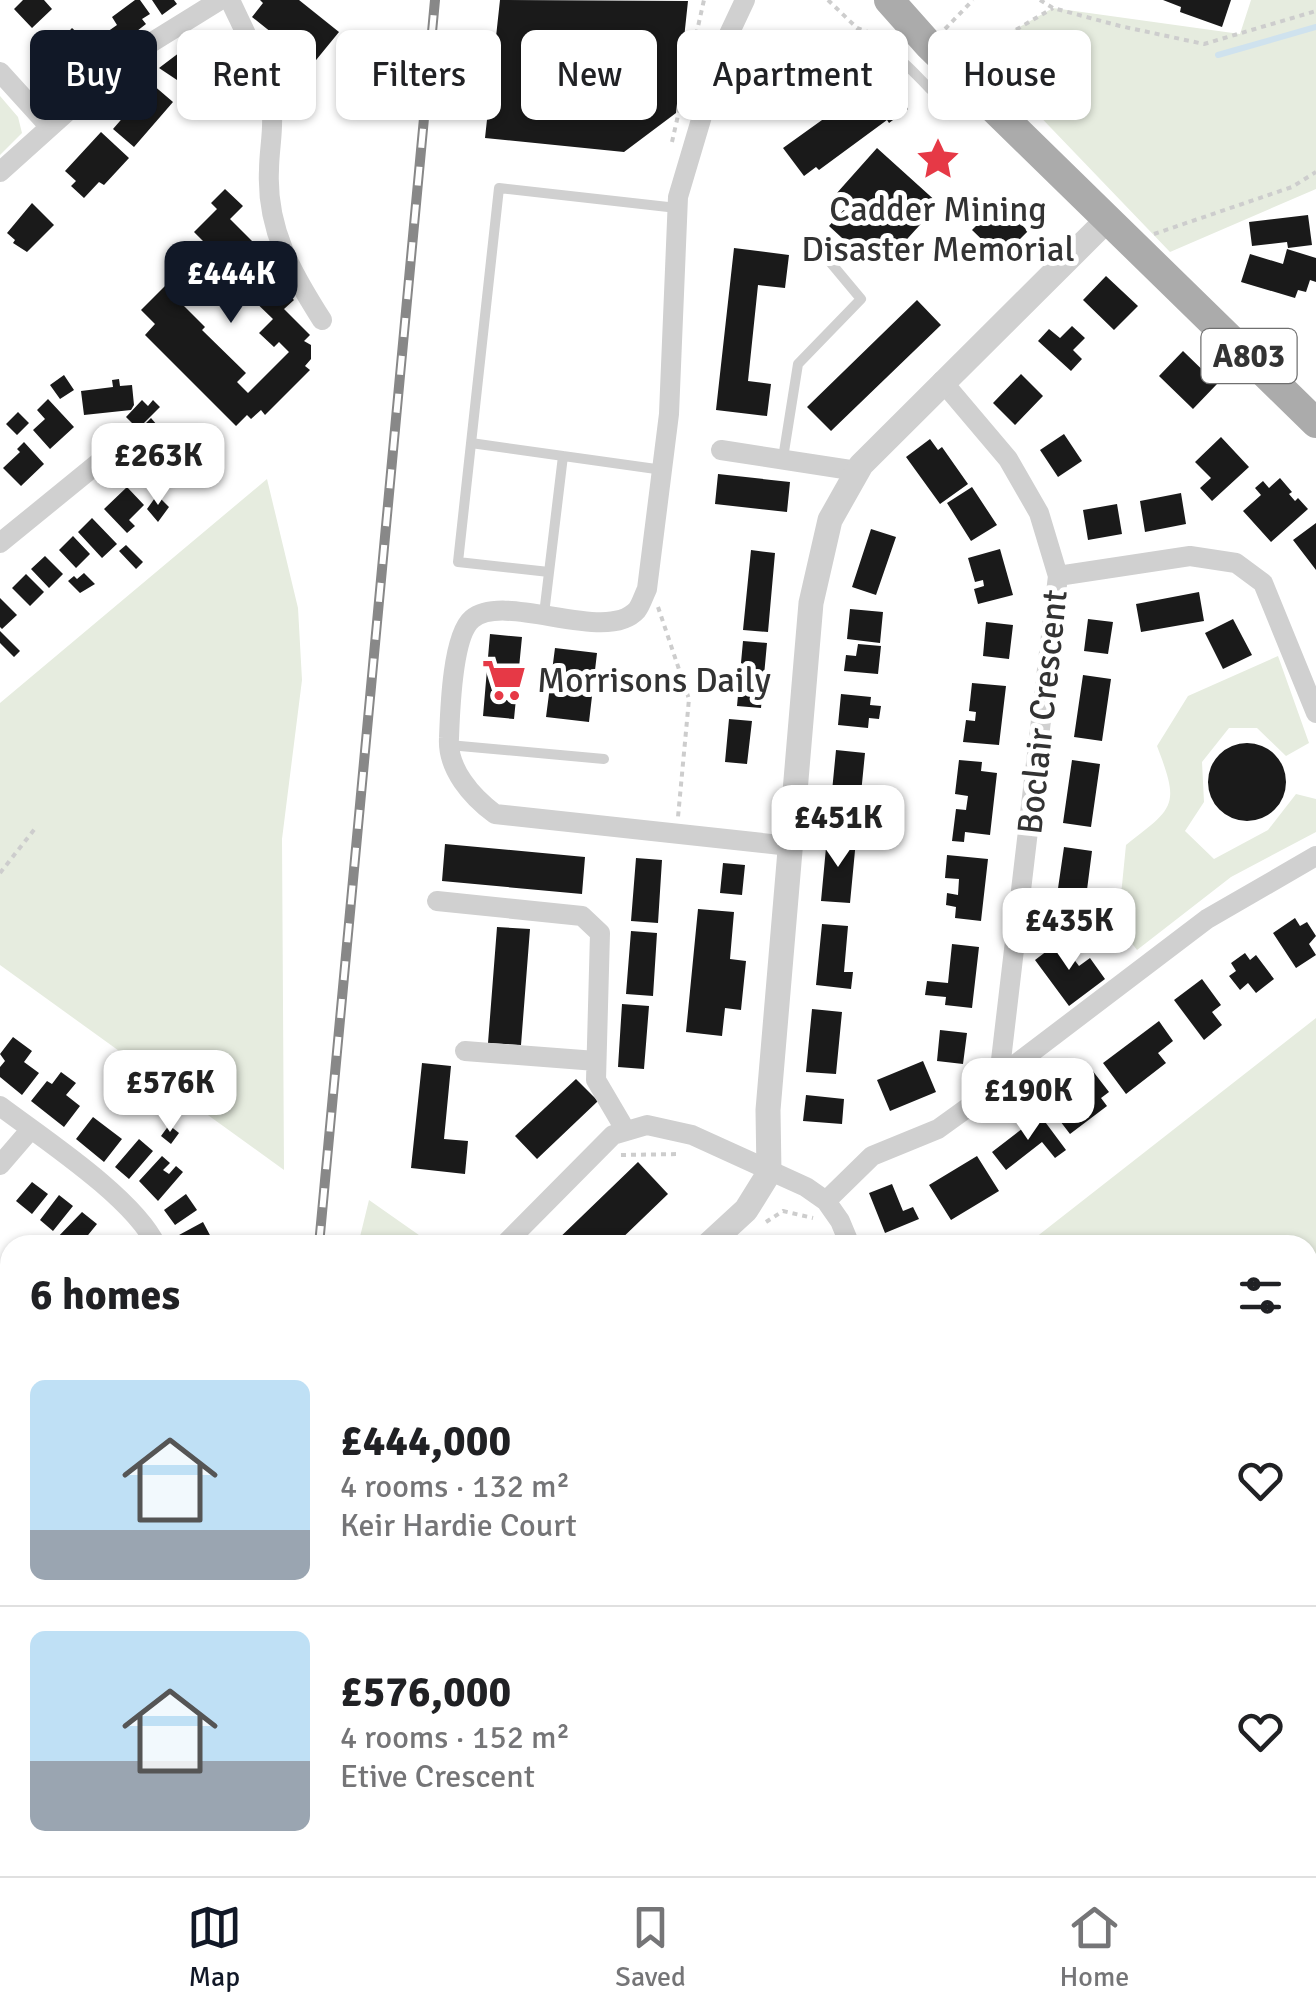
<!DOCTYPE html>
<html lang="en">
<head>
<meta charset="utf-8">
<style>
	body { margin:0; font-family:Signika,sans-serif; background:#f6f6f6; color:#202124; height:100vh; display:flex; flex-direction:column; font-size:38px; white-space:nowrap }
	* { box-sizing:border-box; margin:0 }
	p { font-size:32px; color:#757577 }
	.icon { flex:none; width:55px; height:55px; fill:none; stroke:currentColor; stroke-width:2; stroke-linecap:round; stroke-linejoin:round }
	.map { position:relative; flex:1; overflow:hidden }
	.drawer { position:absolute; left:0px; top:1235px; width:1318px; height:642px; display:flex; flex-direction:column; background:#fff; border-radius:30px 30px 0 0; box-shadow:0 2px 8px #0004 }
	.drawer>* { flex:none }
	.guide { position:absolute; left:30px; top:30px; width:1258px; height:90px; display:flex; gap:20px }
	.price { position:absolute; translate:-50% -85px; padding:0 22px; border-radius:20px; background:#fff; color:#222; font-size:32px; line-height:65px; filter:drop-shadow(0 2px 5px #0008) }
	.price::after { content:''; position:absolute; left:50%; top:60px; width:30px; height:22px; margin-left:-15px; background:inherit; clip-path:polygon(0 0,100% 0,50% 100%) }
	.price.on { background:#111827; color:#fff }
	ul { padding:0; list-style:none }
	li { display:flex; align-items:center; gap:30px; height:250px; padding:0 30px }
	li+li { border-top:2px solid #e0e0e0 }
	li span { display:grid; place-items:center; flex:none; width:280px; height:200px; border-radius:15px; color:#555 }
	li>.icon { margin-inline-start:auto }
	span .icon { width:120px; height:120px; fill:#fffc; stroke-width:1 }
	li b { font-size:42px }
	h2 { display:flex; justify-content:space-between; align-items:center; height:120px; padding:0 30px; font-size:42px }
	.tag { padding:0 35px; border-radius:15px; background:#fff; box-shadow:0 2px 8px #0004; font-size:35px; line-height:90px }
	.tag.on { background:#111827; color:#fff }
	.menu { display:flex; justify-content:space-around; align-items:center; height:140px; border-top:2px solid #e0e0e0; background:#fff; font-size:28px; color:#757577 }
	.menu a { display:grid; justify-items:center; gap:5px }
	.menu .on { color:#111827 }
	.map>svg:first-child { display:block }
	.green { fill:#e6ecdf }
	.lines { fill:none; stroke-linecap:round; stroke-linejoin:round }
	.stream { stroke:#cfe2ee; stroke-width:6 }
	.building { fill:#1a1a1a }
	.path { stroke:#cdcdcd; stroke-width:4; stroke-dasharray:5 5; stroke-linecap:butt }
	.service { stroke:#d0d0d0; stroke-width:10 }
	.minor { stroke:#d0d0d0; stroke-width:20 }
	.tertiary { stroke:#d0d0d0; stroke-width:25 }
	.primary { stroke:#ababab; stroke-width:30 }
	.rail-casing { stroke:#888; stroke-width:10 }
	.rail { stroke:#fff; stroke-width:6; stroke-dasharray:19; stroke-linecap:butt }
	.labels { text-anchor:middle; stroke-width:10; stroke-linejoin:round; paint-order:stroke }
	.shield { fill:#fff; stroke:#707070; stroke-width:2.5 }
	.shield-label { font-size:32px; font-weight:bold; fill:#333 }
	.poi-label { font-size:35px; fill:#333; stroke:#fff }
	.street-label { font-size:35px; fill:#333; stroke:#fff }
</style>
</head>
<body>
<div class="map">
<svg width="1316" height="1876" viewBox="0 0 1316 1876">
	<rect width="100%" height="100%" fill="#fff"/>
	<!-- green -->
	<path class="green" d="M1251,0H1316V189L1170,252L977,51L1053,8L1240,34Z
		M0,96L18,117L22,133L0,155Z
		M267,479L298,608L302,680L282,839L284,1170L0,965V703Z
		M1278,656L1309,743L1286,756L1257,728H1229L1202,762L1204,802L1185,831L1214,859L1268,830L1296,794L1316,799V832L1231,877L1137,950L1118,925L1126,845C1175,807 1180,806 1157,746L1188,696Z
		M1316,1018V1606L1308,1609V1245H1026Z
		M369,1200L426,1240L421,1245H358Z
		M10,1721V1821L0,1816V1723Z"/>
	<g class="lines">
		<!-- stream -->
		<path class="stream" d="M1218,55L1316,27"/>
	</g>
	<!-- building -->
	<path class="building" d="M23,0H44L52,9L32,28L14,9Z
		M135,0H140L150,14L142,19L146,24L123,42L118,35L112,40L107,32L117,25L112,17Z
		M152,0H174L177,4L162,15Z
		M260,0H299L339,32L312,65L252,17L263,3Z
		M500,0L688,1L676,113L624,152L485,138Z
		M1163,0H1231L1222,27L1180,12L1181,7Z
		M72,28L85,40L89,35L100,44L56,92L31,70L46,54L40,49L50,38L57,44Z
		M227,35L252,89L250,95L241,99L239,95L226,100L216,78L212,80L208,71L186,86L159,68L200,37L205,44L217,36L220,41Z
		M875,82L876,89L885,83L891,90L896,86L908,109L889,123L887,120L819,170L816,167L804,176L783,148Z
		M152,84L173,102L134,147L113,129Z
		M101,132L129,158L104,185L99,182L84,198L71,186L76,181L65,171Z
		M877,148L939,204L898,249L886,237L866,260L829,226L848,205L836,194Z
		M225,189L243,206L230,219L259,248L250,257L294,300L284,309L310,335L304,341L311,345V359L305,366L310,370L265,415L261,410L251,419L247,415L236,426L145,335L155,324L141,310L168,283L186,300L182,304L205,327L202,330L246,373L237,382L248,393L289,352L279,342L274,347L259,333L273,319L244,291L239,295L224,280L236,268L212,244L209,247L194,232L217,209L211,203Z
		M32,203L54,225L27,252L13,243L15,240L7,233Z
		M999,203L1028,231L1001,258L972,230Z
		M1308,215L1312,245L1288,248L1287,242L1252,246L1249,222Z
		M734,248L789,255L785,288L758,285L748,381L771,384L767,416L716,410Z
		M1287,249L1316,258V282L1310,280L1306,292L1298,290L1295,298L1241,282L1250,254L1283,264Z
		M1106,276L1138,306L1114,330L1083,300Z
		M917,300L941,325L831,431L807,407Z
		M1072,326L1085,338L1073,350L1082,359L1071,371L1038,341L1049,329L1060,338Z
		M1183,351L1217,384L1193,409L1159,376Z
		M1021,374L1043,396L1015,425L993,403Z
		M64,375L74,390L60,399L50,385Z
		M119,379L120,386L132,385L134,405L131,410L84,415L81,391L113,387L112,380Z
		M48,399L74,427L50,449L33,430L45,419L37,410Z
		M142,400L148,406L153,400L160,407L138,429L126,417Z
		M18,412L29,423L17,435L6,424Z
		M151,418L157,425L145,437L138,431Z
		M1064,434L1082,461L1058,477L1040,450Z
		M1221,437L1249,467L1212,501L1200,488L1211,478L1195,462Z
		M930,439L938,450L942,447L968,484L940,504L906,457Z
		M24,442L44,464L21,486L3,468L20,452L17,449Z
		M166,443L185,463L154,493L136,475Z
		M718,474L790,482L787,512L715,504Z
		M1280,478L1292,492L1289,494L1295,501L1298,498L1308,509L1271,542L1243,511L1261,495L1255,488L1263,481L1269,488Z
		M127,487L144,505L129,520L135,526L127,533L104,509Z
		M972,487L997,525L971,541L947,503Z
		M1181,493L1186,524L1145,532L1140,501Z
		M157,495L169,507L158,522L147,509Z
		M1117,504L1122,534L1088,540L1083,510Z
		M92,518L117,544L102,558L78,532Z
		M1316,523V570L1293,540Z
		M871,529L896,537L876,595L852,587Z
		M73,536L90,554L76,568L59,550Z
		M126,545L143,562L136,569L119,551Z
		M1000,549L1013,595L978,604L974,589L984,586L983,580L975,582L968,558Z
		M751,550L775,553L768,632L743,630Z
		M45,556L63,574L49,588L31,569Z
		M84,573L95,584L80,593L68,581L74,576L77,579Z
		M26,574L44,592L30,606L12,588Z
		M1199,592L1204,621L1141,632L1136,604Z
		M0,598L17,615L2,629L0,627Z
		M850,609L883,612L880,643L847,639Z
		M1088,619L1113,622L1108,654L1084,651Z
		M1233,619L1252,655L1223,669L1205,633Z
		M986,622L1013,625L1009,659L983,656Z
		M0,631L20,651L14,657L0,643Z
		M490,634L522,637L514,719L483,716Z
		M743,641L767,643L761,708L737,706Z
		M858,644L881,646L878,674L844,671L846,655L856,656Z
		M555,648L597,653L589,722L546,717Z
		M1083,675L1111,679L1102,741L1074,737Z
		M972,683L1006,686L999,745L963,742L966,720L975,721L976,712L969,711Z
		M841,694L871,697L870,705L881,706L879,719L869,718L868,728L838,725Z
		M729,719L752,721L747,764L725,762Z
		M1208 782a39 39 0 1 1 78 0a39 39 0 1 1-78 0Z
		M836,750L865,753L859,814L830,812Z
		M959,760L982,762L981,771L997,773L990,835L965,832L964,842L952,841L956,809L966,810L968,796L955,794Z
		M1072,760L1100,764L1091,827L1063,823Z
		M827,837L856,840L850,903L821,901Z
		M445,844L585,857L582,894L442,881Z
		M1064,847L1092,851L1084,913L1055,909Z
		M947,855L988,859L981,921L955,918L956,907L946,905L947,893L958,895L959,879L945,878Z
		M636,858L662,860L658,923L631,921Z
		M723,863L745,865L742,895L720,893Z
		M698,909L734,912L730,959L746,961L741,1010L725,1008L722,1036L686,1032Z
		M1295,918L1300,926L1307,922L1316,936L1309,944L1316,955L1296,968L1273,933Z
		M822,924L848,926L844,972H853L851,989L816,985Z
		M497,927L530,929L521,1045L488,1043Z
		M631,931L657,933L653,996L626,994Z
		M1060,941L1079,966L1090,958L1105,979L1069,1006L1035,960Z
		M952,944L979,947L972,1008L945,1005L946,997L925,995L927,981L948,983Z
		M1245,953L1250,960L1256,955L1274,979L1256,993L1248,983L1240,990L1229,976L1236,971L1231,963Z
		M1202,979L1221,1005L1212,1012L1222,1025L1204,1040L1174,1000Z
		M622,1004L649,1006L644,1069L618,1067Z
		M812,1009L842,1012L836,1074L806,1072Z
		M1159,1021L1173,1041L1158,1053L1166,1063L1126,1094L1103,1063Z
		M940,1030L967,1033L963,1064L937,1061Z
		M13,1037L32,1051L24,1062L39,1073L22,1095L0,1077V1067L5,1061L0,1054Z
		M923,1061L936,1092L890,1111L877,1080Z
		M422,1063L451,1066L444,1139L468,1141L465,1174L411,1168Z
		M1092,1070L1109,1092L1101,1098L1107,1106L1070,1134L1047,1104Z
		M61,1072L76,1083L66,1095L80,1106L64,1127L31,1101L47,1081L52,1084Z
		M576,1079L598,1101L537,1159L515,1136Z
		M806,1095L844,1099L842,1124L803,1121Z
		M1040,1115L1066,1150L1055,1158L1042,1142L1006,1170L992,1152Z
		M93,1117L122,1139L104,1162L76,1139Z
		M169,1125L179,1133L171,1144L161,1136Z
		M139,1139L153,1151L129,1179L115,1167Z
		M162,1156L170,1163L163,1170L169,1174L176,1166L183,1172L158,1201L139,1181Z
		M977,1156L999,1191L951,1220L929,1185Z
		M638,1162L668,1194L615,1245H552Z
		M32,1182L48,1194L32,1214L16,1201Z
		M892,1184L903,1211L913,1207L919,1219L885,1233L869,1193Z
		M186,1194L197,1210L175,1225L164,1210Z
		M59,1195L73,1206L53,1231L40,1220Z
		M82,1212L97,1224L80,1245H59L54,1241Z
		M203,1222L212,1239L200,1245H184L179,1235Z
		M10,1423V1450L2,1452L0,1425Z
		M10,1631V1659L0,1662V1634Z
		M1311,1853L1316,1873L1292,1876L1288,1868H1308V1854Z
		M602,1868H670L674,1876H605Z
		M701,1868H751L756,1876H706Z
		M1127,1868H1170L1174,1876H1130Z"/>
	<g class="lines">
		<!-- path -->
		<path class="path" d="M828,0L857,28L876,35
			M1040,0L1053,8L1120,26L1204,44L1316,11
			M945,29L973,0
			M973,55L1053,8
			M672,142L704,0
			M1154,234L1292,187L1316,172
			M658,607L689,699L678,817
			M0,873L37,826
			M621,1155L681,1154
			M766,1222L783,1211L813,1218
			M0,1707L10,1704
			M338,1876V1868"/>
		<!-- service -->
		<path class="service" d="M712,84C731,87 755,94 774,93C807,90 859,37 890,53C905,61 919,78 931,90
			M471,443L663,470
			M783,458L798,364L861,299L810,238
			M549,572L458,562L499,188L677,208
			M544,614L563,456
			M449,745L604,759
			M582,1868L585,1876
			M857,1868L861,1876
			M902,1868L905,1876"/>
		<!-- minor -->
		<path class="minor" d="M230,0C247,37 268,74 272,116C273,134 269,152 269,170C266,229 292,273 322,320
			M745,0L722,49L678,197L669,414L647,589C644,595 641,605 637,610C606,645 505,591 472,619C452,636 450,712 449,738C447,769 472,797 495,814L790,846
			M0,72L49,126
			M0,172L128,57L220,0
			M942,381L1008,459L1039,513L1058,576L999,1077
			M721,450L857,471
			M0,543L108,455
			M1058,576L1190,556L1236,563L1263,583L1316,713
			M437,901L582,916L600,933L596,1080L626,1131
			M465,1051L596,1061
			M0,1106C44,1139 134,1198 156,1245
			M0,1165L31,1129
			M826,1201L872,1156L938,1129L988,1093L999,1077L1207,919L1316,856
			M504,1245L613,1135L647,1125L692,1135L806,1187L826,1201L840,1221L850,1245
			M0,1388L10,1386
			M0,1598L10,1597
			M1312,1744L1316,1756
			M1085,1868L1088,1876
			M964,1876L987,1868"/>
		<!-- tertiary -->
		<path class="tertiary" d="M708,1245L746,1210L769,1173L768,1110L811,603L830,520L861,465L1108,219
			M45,1876L51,1868"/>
		<!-- primary -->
		<path class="primary" d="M889,0L929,45L1316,423"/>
		<!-- rail casing -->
		<g class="rail-casing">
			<path id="rail" d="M319,1245L435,0
				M261,1876V1868"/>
		</g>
		<!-- rail -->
		<use href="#rail" class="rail"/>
	</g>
	<!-- icons -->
	<defs>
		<g id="sight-bare" transform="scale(3.45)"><path d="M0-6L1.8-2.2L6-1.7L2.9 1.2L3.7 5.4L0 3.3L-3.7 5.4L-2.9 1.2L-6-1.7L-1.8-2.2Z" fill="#e63946" stroke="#fff" stroke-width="2.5" paint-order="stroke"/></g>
		<g id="supermarket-bare" transform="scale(3.45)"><path d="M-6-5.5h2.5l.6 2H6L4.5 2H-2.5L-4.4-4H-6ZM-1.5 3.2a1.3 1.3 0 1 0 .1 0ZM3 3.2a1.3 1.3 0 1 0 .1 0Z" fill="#e63946" stroke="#fff" stroke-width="2.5" paint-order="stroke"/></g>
	</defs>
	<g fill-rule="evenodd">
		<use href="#sight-bare" x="938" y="159"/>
		<use href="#supermarket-bare" x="504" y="680"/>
	</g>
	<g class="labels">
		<!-- shield labels -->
		<rect class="shield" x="1201.5" y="329" width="95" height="54" rx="8"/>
		<g class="shield-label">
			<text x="1249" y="367">A803</text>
		</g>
		<!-- poi labels -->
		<g class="poi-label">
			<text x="938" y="221">Cadder Mining<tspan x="938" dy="40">Disaster Memorial</tspan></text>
			<text x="537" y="692" text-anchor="start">Morrisons Daily</text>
		</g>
		<!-- street labels -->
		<g class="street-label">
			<text transform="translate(1042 712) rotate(-84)" y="12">Boclair Crescent</text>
		</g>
	</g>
</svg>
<b class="price on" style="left:231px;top:326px">£444K</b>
<b class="price" style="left:158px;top:508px">£263K</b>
<b class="price" style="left:838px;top:870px">£451K</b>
<b class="price" style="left:1069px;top:973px">£435K</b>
<b class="price" style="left:170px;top:1135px">£576K</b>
<b class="price" style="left:1028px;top:1143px">£190K</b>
<div class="guide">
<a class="tag on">Buy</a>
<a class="tag">Rent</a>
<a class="tag">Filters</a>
<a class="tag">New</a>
<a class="tag">Apartment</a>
<a class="tag">House</a>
</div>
<section class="drawer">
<h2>6 homes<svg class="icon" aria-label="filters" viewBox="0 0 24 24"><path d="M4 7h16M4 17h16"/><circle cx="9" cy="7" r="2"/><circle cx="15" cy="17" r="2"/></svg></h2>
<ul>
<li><span style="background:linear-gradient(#bfe0f5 75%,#9aa5b1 0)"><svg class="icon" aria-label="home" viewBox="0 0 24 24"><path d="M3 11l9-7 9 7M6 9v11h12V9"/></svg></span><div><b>£444,000</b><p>4 rooms · 132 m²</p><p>Keir Hardie Court</p></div><svg class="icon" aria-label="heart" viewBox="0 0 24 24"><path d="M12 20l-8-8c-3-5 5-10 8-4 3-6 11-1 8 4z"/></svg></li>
<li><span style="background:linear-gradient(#bfe0f5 65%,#9aa5b1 0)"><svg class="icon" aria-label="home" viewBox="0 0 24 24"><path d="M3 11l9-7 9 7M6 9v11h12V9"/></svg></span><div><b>£576,000</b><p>4 rooms · 152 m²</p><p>Etive Crescent</p></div><svg class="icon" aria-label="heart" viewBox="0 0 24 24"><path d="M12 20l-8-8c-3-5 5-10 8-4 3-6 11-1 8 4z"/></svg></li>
</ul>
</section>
</div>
<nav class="menu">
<a class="on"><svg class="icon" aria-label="map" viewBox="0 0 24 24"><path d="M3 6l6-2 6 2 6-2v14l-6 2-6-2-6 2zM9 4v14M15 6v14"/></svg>Map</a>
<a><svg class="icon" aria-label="saved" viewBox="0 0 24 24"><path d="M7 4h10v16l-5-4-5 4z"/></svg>Saved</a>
<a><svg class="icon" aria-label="home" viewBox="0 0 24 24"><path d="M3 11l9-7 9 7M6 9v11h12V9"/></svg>Home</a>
</nav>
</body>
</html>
